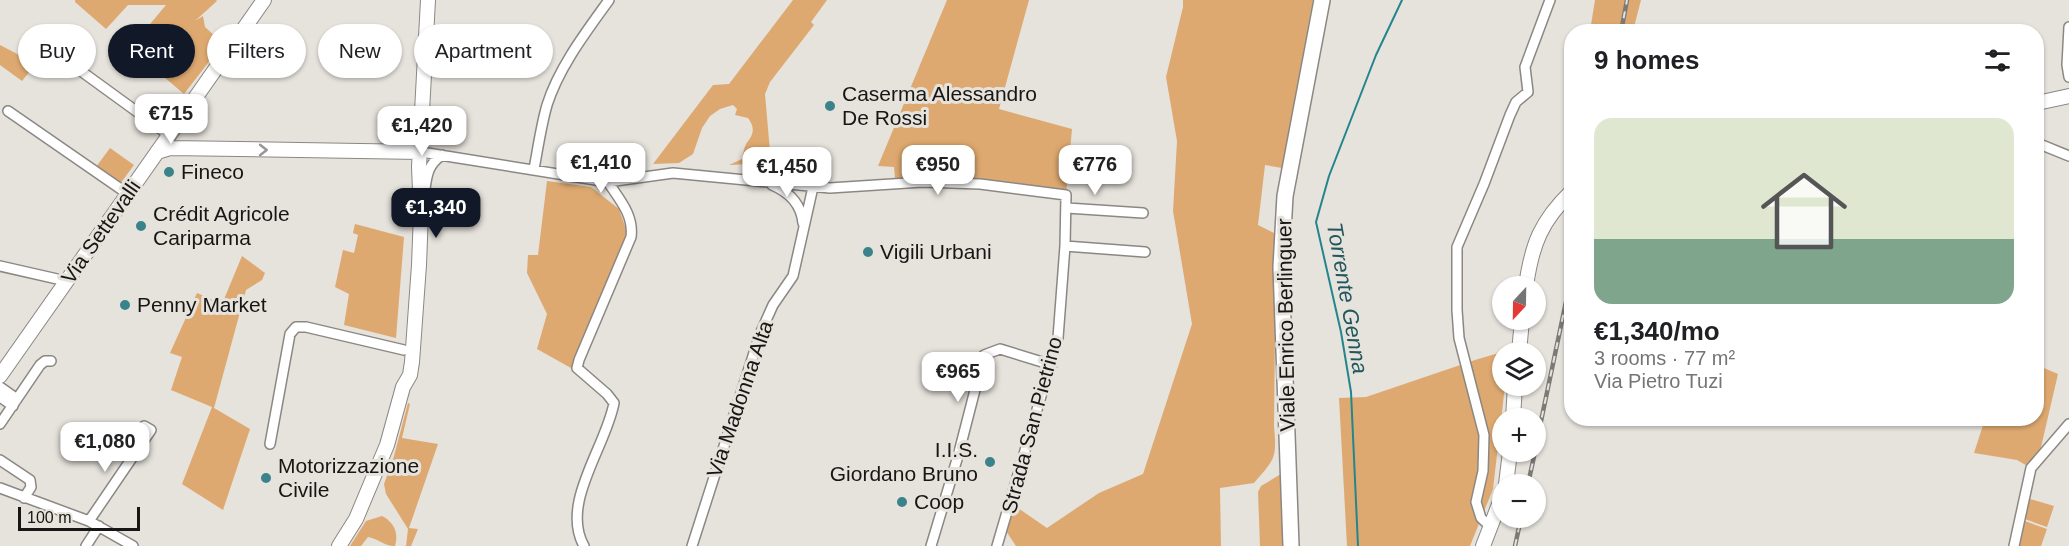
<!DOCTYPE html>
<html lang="en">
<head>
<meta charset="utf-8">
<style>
	body { margin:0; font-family:Arial,sans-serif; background:#f2f2f2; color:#202124; height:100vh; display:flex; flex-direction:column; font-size:22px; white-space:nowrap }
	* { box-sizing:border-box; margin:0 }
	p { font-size:20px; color:#757577 }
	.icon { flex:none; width:33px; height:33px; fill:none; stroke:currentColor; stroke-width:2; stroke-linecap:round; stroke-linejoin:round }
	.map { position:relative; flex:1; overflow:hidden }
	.details { position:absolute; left:1564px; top:24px; width:480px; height:402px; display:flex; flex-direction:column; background:#fff; border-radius:24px; box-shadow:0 2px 4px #0004 }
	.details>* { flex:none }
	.top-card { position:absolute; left:18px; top:24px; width:570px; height:54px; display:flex; gap:12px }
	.needle { width:39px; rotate:202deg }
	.fabs { position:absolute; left:1492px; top:276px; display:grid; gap:12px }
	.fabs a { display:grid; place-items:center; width:54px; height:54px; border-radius:50%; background:#fff; box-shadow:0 2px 4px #0004; font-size:30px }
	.scale { position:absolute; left:18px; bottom:15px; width:122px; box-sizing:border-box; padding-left:6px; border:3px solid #181614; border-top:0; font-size:16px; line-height:21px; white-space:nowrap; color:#181614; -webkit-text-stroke:4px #e6e2dc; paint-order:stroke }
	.price { position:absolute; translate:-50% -51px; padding:0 14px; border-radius:12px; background:#fff; color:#222; font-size:20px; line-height:39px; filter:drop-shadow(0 2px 3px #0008) }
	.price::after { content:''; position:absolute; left:50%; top:36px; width:18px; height:14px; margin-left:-9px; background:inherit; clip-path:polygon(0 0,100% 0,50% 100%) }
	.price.on { background:#111827; color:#fff }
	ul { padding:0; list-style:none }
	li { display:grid; align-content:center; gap:12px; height:318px; padding:0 30px }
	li+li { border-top:2px solid #e0e0e0 }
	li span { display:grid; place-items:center; height:186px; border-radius:18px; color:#555 }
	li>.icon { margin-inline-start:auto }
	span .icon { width:108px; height:108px; fill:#fffc; stroke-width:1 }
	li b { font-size:26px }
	h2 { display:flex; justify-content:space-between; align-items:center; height:72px; padding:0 30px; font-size:26px }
	.chip { padding:0 21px; border-radius:27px; background:#fff; box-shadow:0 2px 4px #0004; font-size:21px; line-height:54px }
	.chip.on { background:#111827; color:#fff }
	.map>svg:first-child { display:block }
	.green { fill:#dea970 }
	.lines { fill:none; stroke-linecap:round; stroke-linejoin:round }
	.stream { stroke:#23858d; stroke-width:2 }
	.street-casing { stroke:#8c8783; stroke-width:12 }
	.secondary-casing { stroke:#8c8783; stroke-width:16 }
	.primary-casing { stroke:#8c8783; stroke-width:18 }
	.street { stroke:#fff; stroke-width:9 }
	.secondary { stroke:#fff; stroke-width:14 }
	.primary { stroke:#fff; stroke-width:15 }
	.rail-casing { stroke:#7d7a76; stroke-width:4.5 }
	.rail { stroke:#e6e2dc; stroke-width:2; stroke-dasharray:7; stroke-linecap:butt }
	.oneway { stroke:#979695 }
	.poi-dot { fill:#3b838a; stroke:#e6e2dc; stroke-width:2 }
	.labels { text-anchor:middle; stroke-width:6; stroke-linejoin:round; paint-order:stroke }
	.poi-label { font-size:21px; fill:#181614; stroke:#e6e2dc; text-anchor:start }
	.street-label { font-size:21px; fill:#181614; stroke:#e6e2dc }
	.water-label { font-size:22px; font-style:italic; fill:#21575d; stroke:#e6e2dc }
</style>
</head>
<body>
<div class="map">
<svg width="2069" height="546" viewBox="0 0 2069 546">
	<rect width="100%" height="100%" fill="#e6e2dc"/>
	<!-- green -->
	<path class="green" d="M75,0H216L217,1L195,21L203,16L205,27L216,37L224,26L231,33L184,94L130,48L166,5H128L106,29L75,2Z
		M793,0H827L811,22L814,25L770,82L765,94L771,163L729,165L742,159C743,154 744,148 746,144C753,135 756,129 748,118L735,115L737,109L733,105L720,109L710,116L702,128L693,154L679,163L653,164L713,85L729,84Z
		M947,0H1029L999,109L1072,129L1066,195L914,182L895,178L894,167L878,166Z
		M1183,0H1313L1282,168L1265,165L1258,225L1276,234L1274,426C1277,458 1275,459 1254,483L1220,488L1221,546H1016L1006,531L1015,506L1047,528L1099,493L1143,474L1192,324L1173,211L1177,141L1166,77L1183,7Z
		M1595,0H1641L1633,31H1590Z
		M0,45L25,58L35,65L22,81L0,65Z
		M110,148L134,165L120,184L96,167Z
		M547,181L591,187L619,209L628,235L626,245L571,368L537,349L547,314L527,273L528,255H538Z
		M355,224L404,237L396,338L344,325L349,294L335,287L343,250L354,253L358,235L353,233Z
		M242,256L265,273L262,280L246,290L214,408L250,429L223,510L182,484L212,407L171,390L182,357L170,353L197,293L222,304Z
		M1509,350V352H1503V386H1505L1493,489L1470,546H1347L1339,398L1366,397L1475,360Z
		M2037,365L2058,374L2038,460L2031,468L2017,460L1974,453L1985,419L2037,418Z
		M408,403L410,404L402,438L438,444L409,528L418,529L411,546H406L408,529L386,494L384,484L394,456Z
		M1281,474L1283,546H1260L1258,492L1261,486Z
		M2023,497L2054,506L2047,527L2019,517Z
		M382,516C394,522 399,533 395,546C384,546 379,539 368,537L361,546H350L366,521Z
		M2019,519L2047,529L2041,546H2014Z"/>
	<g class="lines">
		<!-- stream -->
		<path class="stream" d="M1358,546L1351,392L1341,332L1316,222L1329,176L1376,55L1402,0"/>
		<!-- street casing -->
		<g class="street-casing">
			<path id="street" d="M2069,27L2067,65L2069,77
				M63,58L169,135
				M8,111L128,194
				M2037,143L2069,156
				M421,152L608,182L673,173L830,188L923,182L980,184L1066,195L1065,246L1058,338L997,546
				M534,169C538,148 541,126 547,105C559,67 586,32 609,0
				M772,185C789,192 801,203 803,223
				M425,189C427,173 429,164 442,155
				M1067,208L1143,213
				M1065,246L1145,252
				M0,266L66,281
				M0,387L17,399
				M0,397L13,406
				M0,424L40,365L45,361H51
				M270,444L290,334L296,327H306L404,350
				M0,460L30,480L31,487L24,498
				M0,488L89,521L133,546
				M89,521L151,430L144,426
				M1491,527L1481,518L1476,502L1483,471L1484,435L1459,338L1457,310V247L1484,184L1510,115L1516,102L1528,92L1525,67L1550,0
				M86,546L99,526
				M584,546C560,503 606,447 614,403L607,394L577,368L579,360L631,237C634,215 619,199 608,182
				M692,546L760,334L773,305L793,276L813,187
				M931,546L958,456L984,355L1000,349L1052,365
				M2014,546L2031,468L2069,424"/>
		</g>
		<!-- secondary casing -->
		<g class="secondary-casing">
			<path id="secondary" d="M2037,103L2069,96
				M157,152L170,148L421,152
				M1526,286C1532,244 1541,221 1572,191
				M1519,352L1522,320
				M0,376L264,0
				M1513,418L1515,386
				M1506,484L1510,452
				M339,546L356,519L387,445L403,387L410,375L412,362L419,265L421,213L419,167L428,0
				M1483,546L1503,494"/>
		</g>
		<!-- primary casing -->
		<g class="primary-casing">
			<path id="primary" d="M1291,546L1281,267L1285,196L1322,0"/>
		</g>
		<!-- street -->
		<use href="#street" class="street"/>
		<!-- secondary -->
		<use href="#secondary" class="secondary"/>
		<!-- primary -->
		<use href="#primary" class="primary"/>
		<!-- rail casing -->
		<g class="rail-casing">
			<path id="rail" d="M1621,32L1627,0
				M1536,445L1572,273
				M1528,484L1535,452
				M1515,546L1521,518"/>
		</g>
		<!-- rail -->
		<use href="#rail" class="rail"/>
	</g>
	<!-- one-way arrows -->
	<defs><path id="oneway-chevron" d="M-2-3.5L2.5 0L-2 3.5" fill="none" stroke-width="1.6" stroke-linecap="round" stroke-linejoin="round" transform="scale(1.5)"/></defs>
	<use class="oneway" href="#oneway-chevron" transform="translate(263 150)"/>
	<!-- markers -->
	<g class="poi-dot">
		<circle cx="830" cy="106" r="6"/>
		<circle cx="169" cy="172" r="6"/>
		<circle cx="141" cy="226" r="6"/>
		<circle cx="868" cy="252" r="6"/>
		<circle cx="125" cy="305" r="6"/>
		<circle cx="990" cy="462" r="6"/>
		<circle cx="266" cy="478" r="6"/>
		<circle cx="902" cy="502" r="6"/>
	</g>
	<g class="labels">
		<!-- poi labels -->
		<g class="poi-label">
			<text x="842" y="101">Caserma Alessandro<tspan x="842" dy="24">De Rossi</tspan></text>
			<text x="181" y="179">Fineco</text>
			<text x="153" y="221">Crédit Agricole<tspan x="153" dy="24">Cariparma</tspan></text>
			<text x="880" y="259">Vigili Urbani</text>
			<text x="137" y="312">Penny Market</text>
			<text x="978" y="457" text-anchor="end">I.I.S.<tspan x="978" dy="24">Giordano Bruno</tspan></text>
			<text x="278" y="473">Motorizzazione<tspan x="278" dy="24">Civile</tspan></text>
			<text x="914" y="509">Coop</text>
		</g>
		<!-- street labels -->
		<g class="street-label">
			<text transform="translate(101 232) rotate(-55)" y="7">Via Settevalli</text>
			<text transform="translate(1286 325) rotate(-91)" y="7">Viale Enrico Berlinguer</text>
			<text transform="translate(740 399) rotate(-71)" y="7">Via Madonna Alta</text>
			<text transform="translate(1032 425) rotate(-75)" y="7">Strada San Pietrino</text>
		</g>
		<!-- water labels -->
		<g class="water-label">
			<text transform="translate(1348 298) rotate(80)" y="8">Torrente Genna</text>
		</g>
	</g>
</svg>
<div class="fabs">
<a><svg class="needle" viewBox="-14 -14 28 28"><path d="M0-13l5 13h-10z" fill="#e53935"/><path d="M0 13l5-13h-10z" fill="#757577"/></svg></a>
<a><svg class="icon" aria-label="layers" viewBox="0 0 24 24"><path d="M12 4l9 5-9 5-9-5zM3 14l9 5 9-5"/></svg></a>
<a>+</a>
<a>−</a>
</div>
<div class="scale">100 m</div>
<b class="price" style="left:171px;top:145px">€715</b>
<b class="price" style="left:422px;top:157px">€1,420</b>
<b class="price" style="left:601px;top:194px">€1,410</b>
<b class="price" style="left:938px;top:196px">€950</b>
<b class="price" style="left:1095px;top:196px">€776</b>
<b class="price" style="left:787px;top:198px">€1,450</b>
<b class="price on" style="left:436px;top:239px">€1,340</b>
<b class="price" style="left:958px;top:403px">€965</b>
<b class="price" style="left:105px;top:473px">€1,080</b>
<div class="top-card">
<a class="chip">Buy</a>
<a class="chip on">Rent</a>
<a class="chip">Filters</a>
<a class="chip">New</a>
<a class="chip">Apartment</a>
</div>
<section class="details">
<h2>9 homes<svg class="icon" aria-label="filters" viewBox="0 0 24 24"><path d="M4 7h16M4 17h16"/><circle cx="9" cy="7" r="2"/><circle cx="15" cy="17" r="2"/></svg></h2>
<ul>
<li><span style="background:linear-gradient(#dfe7d0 65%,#7fa58c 0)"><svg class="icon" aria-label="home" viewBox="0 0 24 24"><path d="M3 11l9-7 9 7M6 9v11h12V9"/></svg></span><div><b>€1,340/mo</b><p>3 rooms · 77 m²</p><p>Via Pietro Tuzi</p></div></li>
</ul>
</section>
</div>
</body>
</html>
